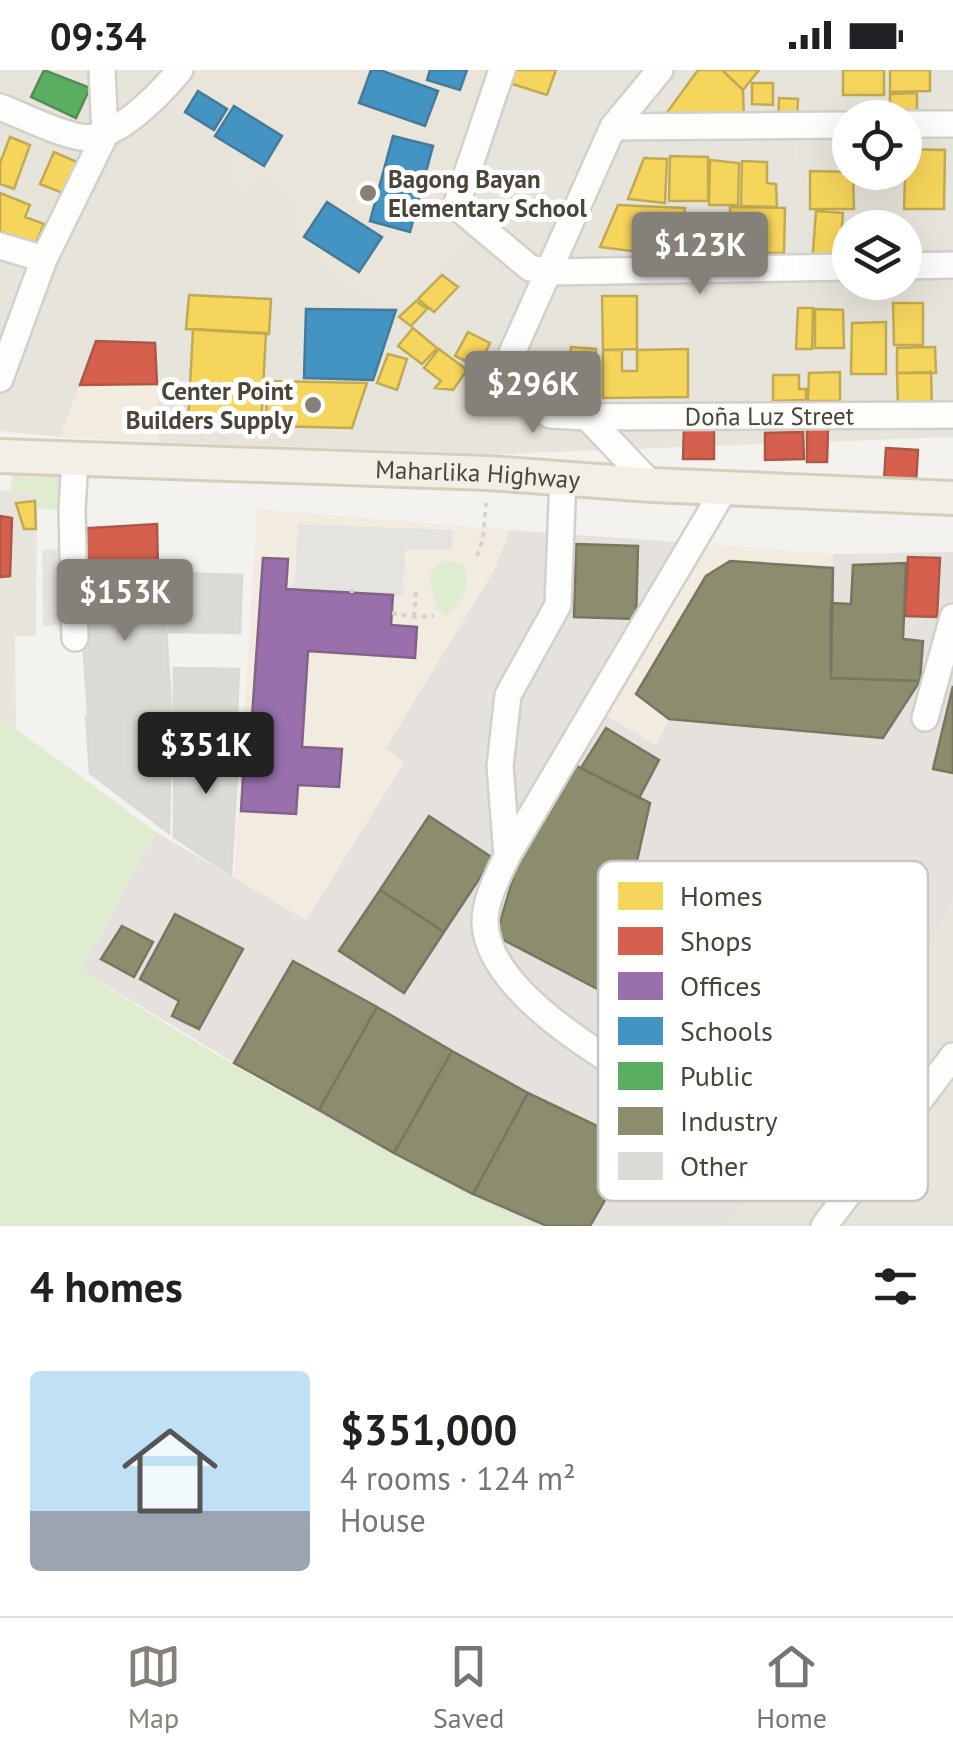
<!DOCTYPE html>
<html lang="en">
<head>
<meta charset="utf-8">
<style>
	body { margin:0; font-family:"PT Sans",sans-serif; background:#f6f6f6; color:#202124; height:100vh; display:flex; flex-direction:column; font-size:38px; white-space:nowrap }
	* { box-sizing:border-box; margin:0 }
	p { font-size:32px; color:#757577 }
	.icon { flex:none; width:55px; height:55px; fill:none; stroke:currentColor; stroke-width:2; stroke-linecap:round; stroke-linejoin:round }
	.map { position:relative; height:1156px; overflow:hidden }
	.panel { display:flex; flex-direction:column; background:#fff; flex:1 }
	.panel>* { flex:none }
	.buttons { position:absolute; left:832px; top:30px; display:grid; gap:20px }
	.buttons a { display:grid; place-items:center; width:90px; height:90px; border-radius:50%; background:#fff; box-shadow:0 10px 40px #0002; font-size:50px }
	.price { position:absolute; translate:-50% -85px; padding:0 22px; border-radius:10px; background:#858178; color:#fff; font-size:32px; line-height:65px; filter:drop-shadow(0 2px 5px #0008) }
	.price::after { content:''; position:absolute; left:50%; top:60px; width:30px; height:22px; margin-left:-15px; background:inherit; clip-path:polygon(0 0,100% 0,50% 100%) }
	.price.selected { background:#222; color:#fff }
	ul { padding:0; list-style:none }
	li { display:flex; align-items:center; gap:30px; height:250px; padding:0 30px }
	li span { display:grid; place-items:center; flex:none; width:280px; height:200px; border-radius:10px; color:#555 }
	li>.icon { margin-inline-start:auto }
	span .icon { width:120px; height:120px; fill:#fffc; stroke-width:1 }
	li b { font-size:42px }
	h2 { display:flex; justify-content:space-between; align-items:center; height:120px; padding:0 30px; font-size:42px }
	.status { display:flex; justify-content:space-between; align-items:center; height:70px; padding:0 50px; background:#fff; direction:ltr }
	.status svg { height:28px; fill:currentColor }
	.tab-bar { display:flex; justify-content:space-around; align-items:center; height:140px; border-top:2px solid #e0e0e0; background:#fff; font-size:28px; color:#757577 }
	.tab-bar a { display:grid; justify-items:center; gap:5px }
	.tab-bar .selected { color:#858178 }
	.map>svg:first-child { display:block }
	.residential { fill:#e7e4dc; fill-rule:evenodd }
	.commercial { fill:#f2ebdf }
	.industrial { fill:#e5e2de }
	.education { fill:#e9e5da }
	.green { fill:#dfeccf }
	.parking { fill:#e5e3df }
	.homes { fill:#f6d55c; stroke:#c2aa52; stroke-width:2.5 }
	.shops { fill:#d6604d; stroke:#ac5847; stroke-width:2.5 }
	.offices { fill:#9970ab; stroke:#816389; stroke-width:2.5 }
	.schools { fill:#4393c3; stroke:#457b9a; stroke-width:2.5 }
	.public { fill:#5aae61; stroke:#558e55; stroke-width:2.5 }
	.industry { fill:#8c8c6e; stroke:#78765e; stroke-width:2.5 }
	.building { fill:#dddbd6; stroke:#dbd9d4; stroke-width:2.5 }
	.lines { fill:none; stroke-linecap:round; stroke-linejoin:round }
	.minor-casing { stroke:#d1d0cb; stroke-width:30 }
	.major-casing { stroke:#d5cebc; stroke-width:38 }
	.path { stroke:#d3d2cc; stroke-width:4; stroke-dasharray:5 5; stroke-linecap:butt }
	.minor { stroke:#fdfdfc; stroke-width:25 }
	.major { stroke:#f2efe6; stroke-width:32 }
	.poi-dot { fill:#858178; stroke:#fff; stroke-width:4 }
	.labels { text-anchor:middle; stroke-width:10; stroke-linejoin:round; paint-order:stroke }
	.poi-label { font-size:25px; font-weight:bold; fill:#4a4439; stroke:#fff; text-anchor:start }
	.street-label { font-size:25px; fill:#4a4439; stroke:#fff }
	.key { fill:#fff; stroke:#c9c7c4; stroke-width:2.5 }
	.key-label { font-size:28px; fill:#4a4439 }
</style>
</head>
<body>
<div class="status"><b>09:34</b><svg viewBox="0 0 49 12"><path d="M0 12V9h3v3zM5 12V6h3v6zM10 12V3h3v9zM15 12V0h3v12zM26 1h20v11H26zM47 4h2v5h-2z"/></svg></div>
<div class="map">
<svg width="953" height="1156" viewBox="0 0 953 1156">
	<rect width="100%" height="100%" fill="#f3f2ee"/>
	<!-- residential -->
	<path class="residential" d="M0,0H953V367L499,384L159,372L155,274L96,272L60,367L0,361ZM850,48H905V102H850ZM850,158H905V212H850Z
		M0,420L37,423L36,566H15L16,661L0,647Z
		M953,830V1156H724L794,1079L912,915Z"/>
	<!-- commercial -->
	<path class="commercial" d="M96,271L155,273L159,372L60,367Z
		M257,439L510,460L494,499L387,678L405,692L305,851L234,808Z
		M690,473L833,484L831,533L920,611L883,668L656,675L587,635Z"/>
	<!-- industrial -->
	<path class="industrial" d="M510,460L690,473L587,635L656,675L669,649L883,667L920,612L831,533L833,484L953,482V830L912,915L794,1079L724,1156H535L428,1106L353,1065L81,900L156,762L306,850L404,693L386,678L494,500Z"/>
	<!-- education -->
	<path class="education" d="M194,0H494L455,146L469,169L396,240L341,211L295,158L304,145L264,102L245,119L228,102L241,85L167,33Z"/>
	<!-- green -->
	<path class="green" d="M75,389L72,440L37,439V423L11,421L12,395Z
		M449,491L463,495C474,514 460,533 446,547L437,539L429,505L437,495Z
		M0,647L156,762L81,900C227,994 378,1082 535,1156H0Z"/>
	<!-- parking -->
	<path class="parking" d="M298,454L453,460L452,480H405L403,526L286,519L295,512Z
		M69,478L70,554L43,556L42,480Z"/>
	<!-- homes -->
	<path class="homes" d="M514,0H556L547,25L509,13Z
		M698,0H722L743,20L744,52L663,48Z
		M722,0H759L743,20Z
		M843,0H884V25H843Z
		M890,0H930V21L890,22Z
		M752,13H773V35L752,34Z
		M917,23V47H890V24Z
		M779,28L798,29L797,53H778Z
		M10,67L30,75L14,119L0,114V93Z
		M906,79L945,80L944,139H904Z
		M54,82L84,95L65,124L40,114Z
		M670,86L708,87V131H669Z
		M644,88L667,89L665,133L628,129Z
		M710,90L739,93L738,135H709Z
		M742,91L767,92V113L776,114L777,137L741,136Z
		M810,101L853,102L854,139H810Z
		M0,123L30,135L25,147L44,154L35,175L0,161Z
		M618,135L685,138L679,187L600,177Z
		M730,137L785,138L784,183H742V179H730Z
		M816,141L843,143L839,195L812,194Z
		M692,145H728V189L685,187L687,153H691Z
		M442,205L458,217L434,242L418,229Z
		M189,225L271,229L269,264L186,259Z
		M602,226H637V279L603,280Z
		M416,231L427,239L411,256L399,247Z
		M893,233H923V275H894Z
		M798,238H813L812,279H796Z
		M815,239L843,240L844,278H815Z
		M886,252V304H851L852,253Z
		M413,258L437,278L422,294L398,276Z
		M193,259L266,263L261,357L188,353Z
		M468,262L490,273L478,297L455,286Z
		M571,277L596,279L592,330L544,327L546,295L570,296Z
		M935,277L936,303H897V278Z
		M439,279L467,300L453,320L435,318L441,311L424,298Z
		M688,279V327L603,328V280H622V301H637V280Z
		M388,284L407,289L397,320L377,313Z
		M840,302V331H808L809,303Z
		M931,302L932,338H898L897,303Z
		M773,305H799V319H806V330L773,331Z
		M267,311L367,313L352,358L266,356Z
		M35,431L36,459H24L16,433Z"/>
	<!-- shops -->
	<path class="shops" d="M96,271L155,273L157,314L80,315Z
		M714,356V389H683L684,357Z
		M807,359H828L827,392H807Z
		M803,362L804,389L765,390V363Z
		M886,378L918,380L916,412L884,411Z
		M0,446L12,448L10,506L0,507Z
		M157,454L158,501L76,504L75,459Z
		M908,487L940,488L937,547L905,546Z"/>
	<!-- offices -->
	<path class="offices" d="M263,488L288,489L286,519L393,525L391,555L417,557L415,588L308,581L302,677L342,679L339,717L298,715L296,744L241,741L245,676H250Z"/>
	<!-- schools -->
	<path class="schools" d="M371,0H380L438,21L425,56L359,33Z
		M430,0H467L460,20L427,10Z
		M198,21L227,39L214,60L185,42Z
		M234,36L282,66L264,96L215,66Z
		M393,66L433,76L410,162L370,151Z
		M327,132L382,167L359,202L304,167Z
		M306,239L396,240L373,310L304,308Z"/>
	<!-- public -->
	<path class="public" d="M44,0L90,18L76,48L31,27Z"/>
	<!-- industry -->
	<path class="industry" d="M576,474L638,476L636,549L574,547Z
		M730,491L833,498L831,608L920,611L883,668L669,649L636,624L706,506Z
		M906,493L903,569L923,571L920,611L831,608V533L851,534L853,495Z
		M953,616V703L933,699Z
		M606,658L659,690L639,728L581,698Z
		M577,696L650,733L607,924L496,866L516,798Z
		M429,746L493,788L444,862L380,820Z
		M380,820L444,862L404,923L339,881Z
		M175,844L243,879L199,959L172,946L179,931L140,909Z
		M122,856L153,872L134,907L101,889Z
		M293,891L377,937L319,1040L234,993Z
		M377,937L452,981L394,1083L319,1040Z
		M452,981L528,1023L473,1124L394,1083Z
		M528,1023L637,1075L590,1156H547L473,1124Z"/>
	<!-- building -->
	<path class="building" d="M170,503L242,505L240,563L169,562Z
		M163,507L171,637H134L88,643L79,512Z
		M174,598L239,599L236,667L174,664Z
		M131,640H171L169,763L90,703L86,646Z
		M174,667L239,671L231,805L174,767Z"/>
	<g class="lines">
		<!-- minor casing -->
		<g class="minor-casing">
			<g id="minor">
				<path d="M502,0L456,136L530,198L550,202L850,197"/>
				<path id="s1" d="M660,0L613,57L512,283L507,313L550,345L587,347L953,345"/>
				<path d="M0,37C26,47 54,62 80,67C114,73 160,24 180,0"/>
				<path d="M905,54H953"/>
				<path d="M613,57L850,55"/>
				<path d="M0,176L44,189"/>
				<path d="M905,196L953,195"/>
				<path d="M0,309L44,189L105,65L102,0"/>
				<path d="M587,347L652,415"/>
				<path d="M725,418L507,786C498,806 485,829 485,852C487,939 673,1026 740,1064"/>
				<path d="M75,568L72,440L75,389"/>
				<path d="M925,648L953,547"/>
				<path d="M507,786L500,696L508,625L558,535L563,408"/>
				<path d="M824,1156L953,986"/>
			</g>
		</g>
		<!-- major casing -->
		<g class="major-casing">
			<g id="major">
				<path id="s2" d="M0,386L489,403L652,415L953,428"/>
			</g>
		</g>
		<!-- path -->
		<path class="path" d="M477,486L483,469L486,433
			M352,523V519
			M392,543L414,547L434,546
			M414,547L416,522"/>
		<!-- minor -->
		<use href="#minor" class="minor"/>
		<!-- major -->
		<use href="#major" class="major"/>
	</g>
	<!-- markers -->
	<g class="poi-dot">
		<circle cx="368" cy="123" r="10"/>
		<circle cx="313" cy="335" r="10"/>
	</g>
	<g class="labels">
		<!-- poi labels -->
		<g class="poi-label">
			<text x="388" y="118">Bagong Bayan<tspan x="388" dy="29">Elementary School</tspan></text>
			<text x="293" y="330" text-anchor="end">Center Point<tspan x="293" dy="29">Builders Supply</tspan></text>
		</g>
		<!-- street labels -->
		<g class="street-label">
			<text dy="9" stroke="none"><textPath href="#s1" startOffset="625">Doña Luz Street</textPath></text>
			<text dy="9" stroke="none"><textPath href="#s2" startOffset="478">Maharlika Highway</textPath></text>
		</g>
	</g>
	<!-- legend -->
	<rect x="598" y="791" width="330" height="340" rx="15" class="key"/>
	<rect x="618" y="812" width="45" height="28" fill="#f6d55c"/>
	<rect x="618" y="857" width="45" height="28" fill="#d6604d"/>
	<rect x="618" y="902" width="45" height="28" fill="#9970ab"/>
	<rect x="618" y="947" width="45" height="28" fill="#4393c3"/>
	<rect x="618" y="992" width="45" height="28" fill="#5aae61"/>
	<rect x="618" y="1037" width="45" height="28" fill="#8c8c6e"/>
	<rect x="618" y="1082" width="45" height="28" fill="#dddbd6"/>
	<g class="key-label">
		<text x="680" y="836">Homes</text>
		<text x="680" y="881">Shops</text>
		<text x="680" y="926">Offices</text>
		<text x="680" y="971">Schools</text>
		<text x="680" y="1016">Public</text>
		<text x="680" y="1061">Industry</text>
		<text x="680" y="1106">Other</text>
	</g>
</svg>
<div class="buttons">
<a><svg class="icon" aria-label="locate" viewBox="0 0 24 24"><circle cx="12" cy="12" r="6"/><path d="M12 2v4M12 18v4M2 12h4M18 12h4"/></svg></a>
<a><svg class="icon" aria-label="layers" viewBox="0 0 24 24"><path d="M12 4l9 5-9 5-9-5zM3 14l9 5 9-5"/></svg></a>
</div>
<b class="price" style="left:700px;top:227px">$123K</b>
<b class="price" style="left:533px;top:366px">$296K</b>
<b class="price" style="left:125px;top:574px">$153K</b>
<b class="price selected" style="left:206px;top:727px">$351K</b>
</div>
<section class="panel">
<h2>4 homes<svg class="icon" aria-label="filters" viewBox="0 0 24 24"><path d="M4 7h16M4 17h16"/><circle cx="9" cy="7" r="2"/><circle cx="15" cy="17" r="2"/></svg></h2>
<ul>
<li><span style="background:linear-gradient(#bfe0f5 70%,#9aa5b1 0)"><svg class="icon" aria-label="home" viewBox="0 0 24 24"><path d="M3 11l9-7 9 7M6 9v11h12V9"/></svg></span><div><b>$351,000</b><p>4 rooms · 124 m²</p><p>House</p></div></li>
</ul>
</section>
<nav class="tab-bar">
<a class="selected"><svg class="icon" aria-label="map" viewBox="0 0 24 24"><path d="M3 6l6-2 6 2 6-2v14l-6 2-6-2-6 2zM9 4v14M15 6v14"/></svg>Map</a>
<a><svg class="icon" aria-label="saved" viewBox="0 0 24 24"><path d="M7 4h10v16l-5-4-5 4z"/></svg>Saved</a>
<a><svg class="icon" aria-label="home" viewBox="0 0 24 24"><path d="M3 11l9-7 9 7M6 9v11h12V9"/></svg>Home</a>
</nav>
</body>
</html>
